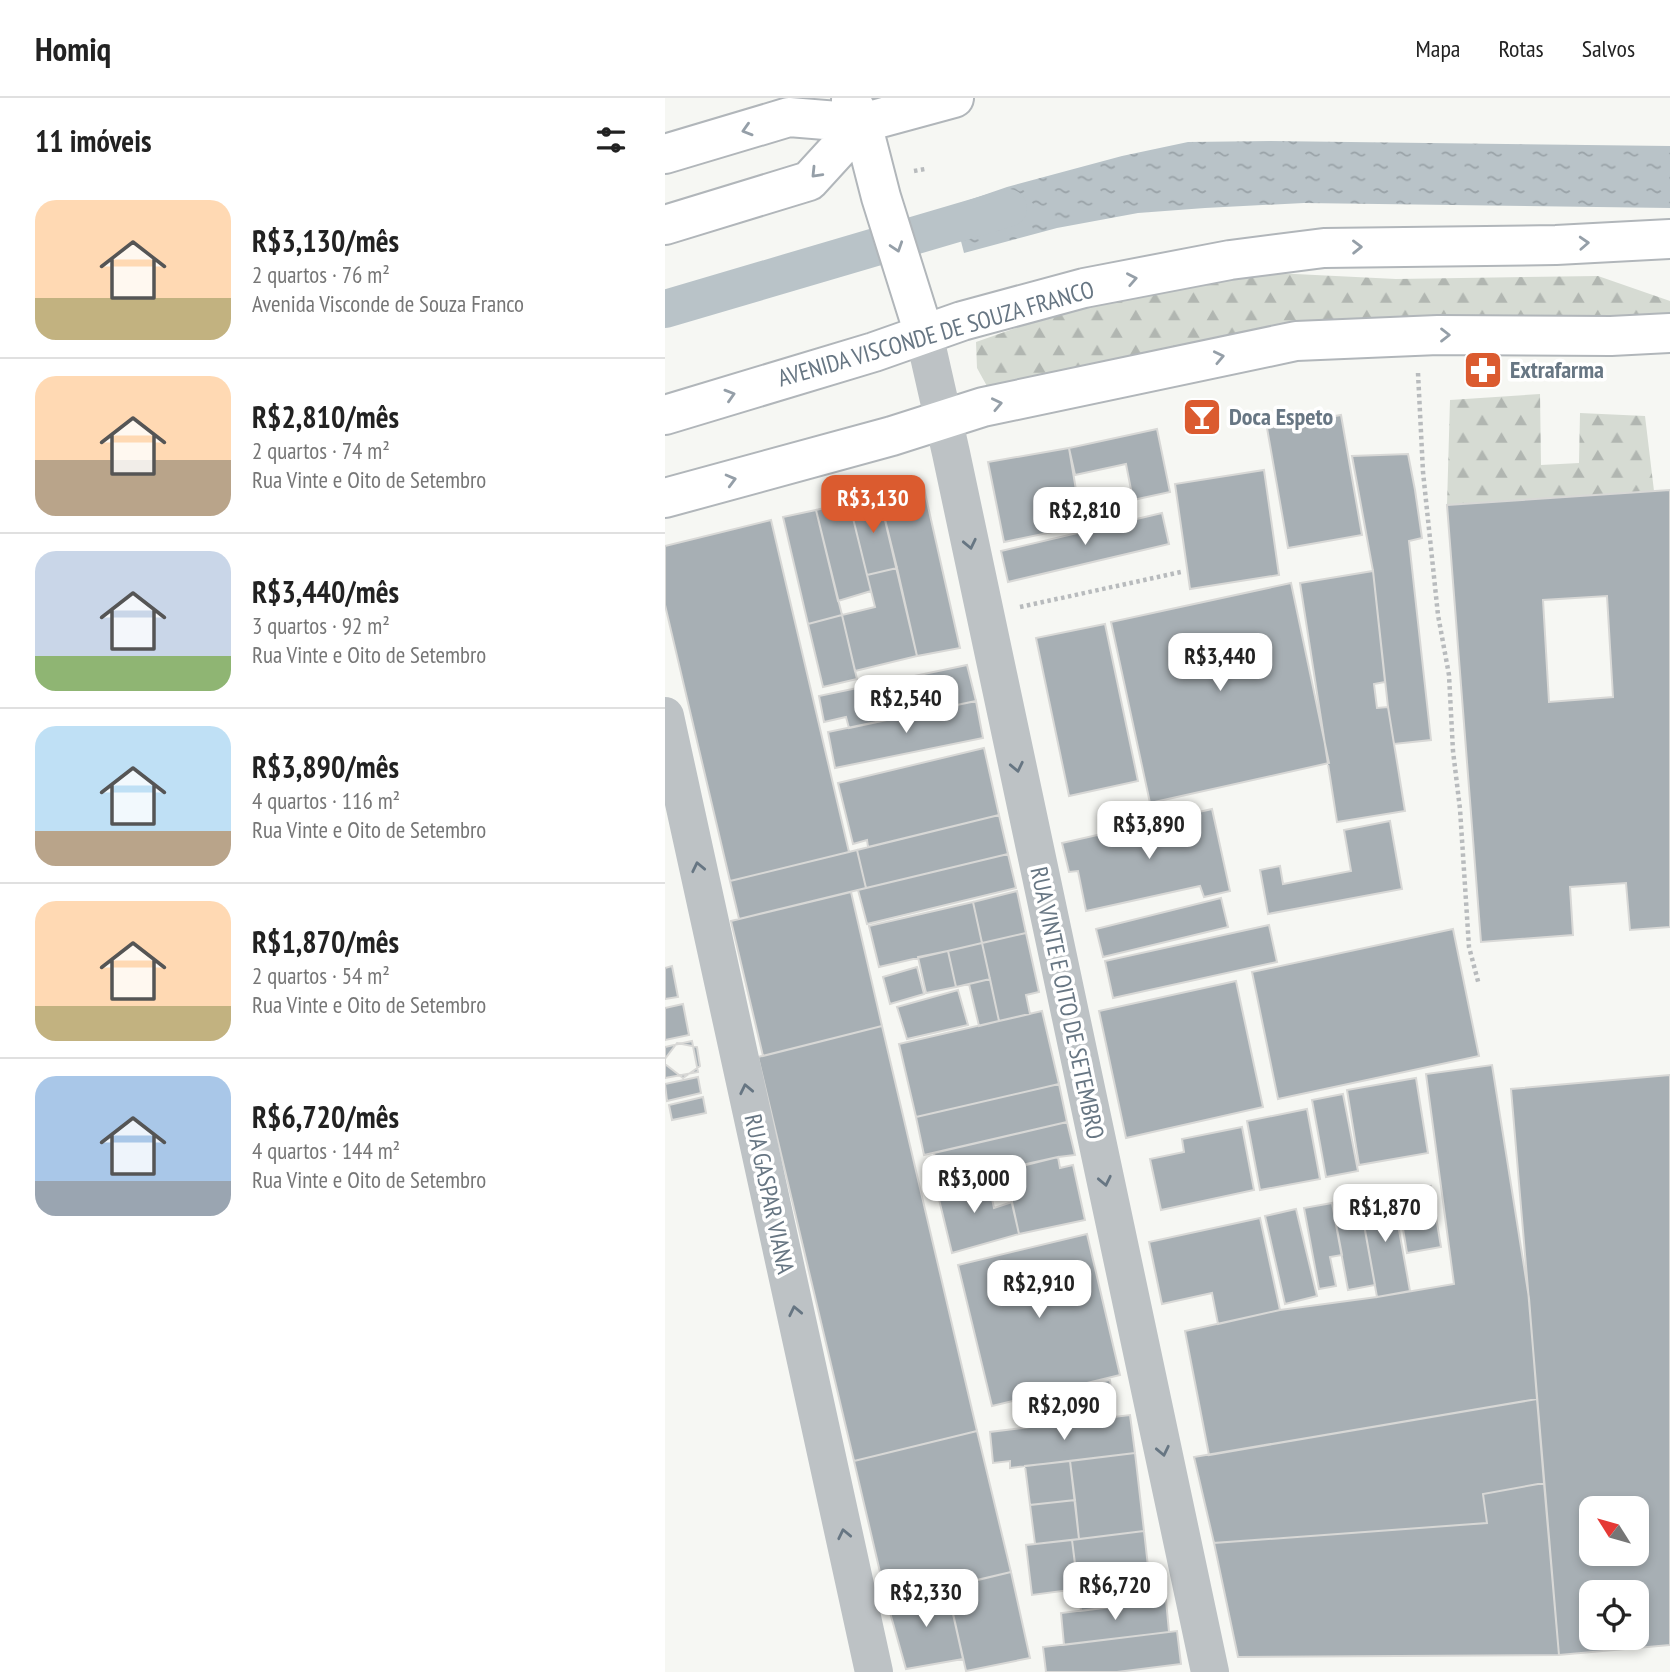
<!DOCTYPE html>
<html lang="pt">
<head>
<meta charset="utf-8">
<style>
	body { margin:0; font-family:"PT Sans Narrow",sans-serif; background:#f6f6f6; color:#222; height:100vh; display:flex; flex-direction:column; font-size:26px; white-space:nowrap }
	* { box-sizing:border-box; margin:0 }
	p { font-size:23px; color:#767676 }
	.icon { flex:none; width:38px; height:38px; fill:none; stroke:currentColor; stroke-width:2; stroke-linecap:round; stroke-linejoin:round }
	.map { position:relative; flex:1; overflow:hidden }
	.details { display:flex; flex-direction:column; background:#fff; width:665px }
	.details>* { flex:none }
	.needle { width:46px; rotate:307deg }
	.fabs { position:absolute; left:914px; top:1398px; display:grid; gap:14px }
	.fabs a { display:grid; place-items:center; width:70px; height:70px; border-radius:14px; background:#fff; box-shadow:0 4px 10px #0003; font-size:35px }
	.price { position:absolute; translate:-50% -60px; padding:0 16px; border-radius:14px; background:#fff; color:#222; font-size:23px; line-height:46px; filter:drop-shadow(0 2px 4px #0008) }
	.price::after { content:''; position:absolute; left:50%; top:42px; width:21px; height:16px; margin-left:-10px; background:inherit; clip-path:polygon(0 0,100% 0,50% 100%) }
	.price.on { background:#db5b2f; color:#fff }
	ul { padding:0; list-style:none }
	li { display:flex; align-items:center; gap:21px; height:175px; padding:0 35px }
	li+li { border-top:2px solid #e0e0e0 }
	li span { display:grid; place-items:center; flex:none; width:196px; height:140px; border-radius:21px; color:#555 }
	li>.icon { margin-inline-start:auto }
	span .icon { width:84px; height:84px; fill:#fffc; stroke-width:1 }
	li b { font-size:30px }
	h2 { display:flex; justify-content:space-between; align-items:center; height:84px; padding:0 35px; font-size:30px }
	header { display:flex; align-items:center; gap:42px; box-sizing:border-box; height:98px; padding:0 35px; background:#fff; border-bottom:2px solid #e0e0e0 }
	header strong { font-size:33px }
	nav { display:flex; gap:38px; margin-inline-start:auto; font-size:24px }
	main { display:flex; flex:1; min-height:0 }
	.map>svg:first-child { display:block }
	.forest { fill:url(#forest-firs) }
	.water { fill:url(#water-ripples) }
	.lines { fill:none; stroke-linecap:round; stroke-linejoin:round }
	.canal { stroke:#b9c3c8; stroke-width:38 }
	.building { fill:#a7afb4; stroke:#d8d8d6; stroke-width:2; fill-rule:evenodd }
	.major-casing { stroke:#b1b6ba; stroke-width:42 }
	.path { stroke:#b8bbbd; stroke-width:4.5; stroke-dasharray:3.5 3.5; stroke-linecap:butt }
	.minor { stroke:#bdc2c5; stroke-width:38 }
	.major { stroke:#fff; stroke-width:38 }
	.oneway { stroke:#959fa8 }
	.oneway2 { stroke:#677683 }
	.labels { text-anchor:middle; stroke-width:7; stroke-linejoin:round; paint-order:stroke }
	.street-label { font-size:24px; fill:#677683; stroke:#fff }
	.poi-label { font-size:24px; font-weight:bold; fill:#677683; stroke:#fff; text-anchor:start }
</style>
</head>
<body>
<header>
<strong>Homiq</strong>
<nav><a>Mapa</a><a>Rotas</a><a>Salvos</a></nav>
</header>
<main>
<section class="details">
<h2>11 imóveis<svg class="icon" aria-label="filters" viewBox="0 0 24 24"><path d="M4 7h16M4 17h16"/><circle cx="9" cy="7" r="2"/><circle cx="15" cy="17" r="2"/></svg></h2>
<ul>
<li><span style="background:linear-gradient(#ffd9b3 70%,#c2b280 0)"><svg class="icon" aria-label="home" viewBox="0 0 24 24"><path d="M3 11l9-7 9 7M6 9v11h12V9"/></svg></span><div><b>R$3,130/mês</b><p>2 quartos · 76 m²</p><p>Avenida Visconde de Souza Franco</p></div></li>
<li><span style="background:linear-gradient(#ffd9b3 60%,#b9a48a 0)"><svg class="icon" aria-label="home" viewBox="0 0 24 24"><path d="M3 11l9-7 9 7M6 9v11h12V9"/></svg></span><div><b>R$2,810/mês</b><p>2 quartos · 74 m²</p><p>Rua Vinte e Oito de Setembro</p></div></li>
<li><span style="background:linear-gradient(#c9d6e8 75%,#8fb573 0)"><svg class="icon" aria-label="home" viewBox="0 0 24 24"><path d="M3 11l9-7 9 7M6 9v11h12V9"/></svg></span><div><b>R$3,440/mês</b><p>3 quartos · 92 m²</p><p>Rua Vinte e Oito de Setembro</p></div></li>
<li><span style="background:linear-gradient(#bfe0f5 75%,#b9a48a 0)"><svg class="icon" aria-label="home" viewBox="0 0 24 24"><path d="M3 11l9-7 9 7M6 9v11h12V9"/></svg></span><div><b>R$3,890/mês</b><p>4 quartos · 116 m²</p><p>Rua Vinte e Oito de Setembro</p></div></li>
<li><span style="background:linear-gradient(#ffd9b3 75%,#c2b280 0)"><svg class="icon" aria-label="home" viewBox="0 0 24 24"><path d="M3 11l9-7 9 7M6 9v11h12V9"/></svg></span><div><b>R$1,870/mês</b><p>2 quartos · 54 m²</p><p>Rua Vinte e Oito de Setembro</p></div></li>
<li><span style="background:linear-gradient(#a9c7e8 75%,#9aa5b1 0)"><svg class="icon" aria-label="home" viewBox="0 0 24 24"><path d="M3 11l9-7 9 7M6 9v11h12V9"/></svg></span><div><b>R$6,720/mês</b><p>4 quartos · 144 m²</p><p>Rua Vinte e Oito de Setembro</p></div></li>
</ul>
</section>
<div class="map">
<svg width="1005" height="1574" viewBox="0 0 1005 1574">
	<defs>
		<pattern id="forest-firs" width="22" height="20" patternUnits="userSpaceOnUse" patternTransform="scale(1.75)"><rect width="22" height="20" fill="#d6dbd3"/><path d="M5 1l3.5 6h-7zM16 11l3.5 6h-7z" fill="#b1b6b1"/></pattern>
		<pattern id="water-ripples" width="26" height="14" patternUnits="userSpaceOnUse" patternTransform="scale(1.75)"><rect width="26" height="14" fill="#b9c3c8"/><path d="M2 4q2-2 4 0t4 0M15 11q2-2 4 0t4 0" fill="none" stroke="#9aa3a8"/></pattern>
	</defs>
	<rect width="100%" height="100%" fill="#f6f7f3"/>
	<!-- forest -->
	<path class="forest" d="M610,175L731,181L933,178L1005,203V227L323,290L312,270L311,244L439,199Z
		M875,296L876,367L914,365L915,315L980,318L989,393L782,407L785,302Z"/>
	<!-- water -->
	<path class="water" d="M606,43L1005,48V110L639,105L540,110L473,115L392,130L299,155L287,108L342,89L457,58L523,44Z"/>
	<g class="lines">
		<!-- canal -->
		<path class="canal" d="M0,211L343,110"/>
	</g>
	<!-- building -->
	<path class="building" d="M676,317L697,437L623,450L602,330Z
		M492,331L505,394L468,402L461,366L410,377L404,350Z
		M404,350L417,428L339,444L323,364Z
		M743,356L750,392L757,440L744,443L766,642L729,646L723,609L708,473L687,358Z
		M599,372L614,477L525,491L510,386Z
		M258,386L295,550L252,558L214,397Z
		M1005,392V829L965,832L961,785L905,789L908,837L816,844L782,407ZM942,498L948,599L884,604L878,502Z
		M214,397L232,470L202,477L184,404Z
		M184,404L206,493L173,503L151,412Z
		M151,412L177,517L143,526L118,419Z
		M497,415L504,446L343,484L336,453Z
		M106,422L184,754L65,783L0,507V448Z
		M232,470L252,558L190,573L177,517L210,509L202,477Z
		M708,473L720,584L709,586L712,610L723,609L740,713L672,724L635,485Z
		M626,485L664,665L485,705L446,524Z
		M177,517L192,581L158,589L143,526Z
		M440,526L473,683L404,698L371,540Z
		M302,567L311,603L184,630L181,619L159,624L154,598Z
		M311,603L318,640L170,670L163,634Z
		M319,650L334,717L203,749L202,742L188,746L173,685Z
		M547,711L565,793L539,799L535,788L421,813L413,773L404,774L397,745Z
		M334,717L343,756L201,790L192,752Z
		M725,723L737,791L603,816L595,772L615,768L618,786L686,773L679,732Z
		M192,752L201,790L74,821L65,783Z
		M343,756L351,790L202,826L193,792Z
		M352,793L361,835L317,845L308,804Z
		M186,794L217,928L98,958L66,823Z
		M556,800L563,829L438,859L431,831Z
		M308,804L317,845L214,869L204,828Z
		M604,827L612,864L448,900L440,863Z
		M788,831L814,958L613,1001L587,874Z
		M361,835L374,894L361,897L365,916L334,923L317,845Z
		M317,845L325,881L291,889L283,853Z
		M283,853L291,889L261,895L253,859Z
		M7,868L13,899L0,901V870Z
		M252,869L259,896L225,906L218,879Z
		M325,881L334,923L314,928L304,886Z
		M571,883L598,1009L461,1040L434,913Z
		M293,892L303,927L242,941L232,909Z
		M18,906L24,937L0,942V910Z
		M377,913L394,986L251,1019L234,946Z
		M217,928L312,1333L189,1363L93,959Z
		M27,943L33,974L0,980V949Z
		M12,945L32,949L35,968L18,980L0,966V961Z
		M827,967L864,1200L872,1301L544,1357L520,1233L615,1212L712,1199L789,1186L761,976Z
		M1005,977V1547L894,1557L846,991ZM926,1410H971V1456H926ZM926,1494H971V1540H926Z
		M33,979L36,995L2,1003L0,986Z
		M751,980L763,1055L694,1067L682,992Z
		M394,986L402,1024L259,1057L251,1019Z
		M678,996L693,1073L661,1079L647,1002Z
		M38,999L41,1015L7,1022L4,1007Z
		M642,1011L655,1081L595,1092L582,1023Z
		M402,1024L410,1057L393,1059L277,1088L269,1055Z
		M577,1029L589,1092L496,1112L485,1061L519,1054L517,1041Z
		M393,1059L395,1070L408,1067L420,1122L354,1136L339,1071Z
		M322,1078L329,1110L347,1104L354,1136L287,1155L271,1089Z
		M766,1088L776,1149L742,1155L732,1094Z
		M727,1093L745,1193L712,1199L694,1099Z
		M694,1099L710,1187L683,1192L667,1105Z
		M667,1105L677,1157L665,1159L671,1188L654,1191L639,1110Z
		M631,1111L652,1198L620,1206L600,1118Z
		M595,1120L615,1212L553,1226L547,1195L497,1206L484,1144Z
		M422,1136L455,1277L327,1308L293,1167Z
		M445,1282L447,1298L429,1300L427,1285Z
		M872,1301L879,1385L818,1396L822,1425L549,1445L529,1359Z
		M465,1317L470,1355L345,1370V1363L328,1365L325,1334Z
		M312,1333L346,1474L222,1504L189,1363Z
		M470,1355L479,1433L414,1441L405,1363Z
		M405,1363L410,1402L365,1407L360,1368Z
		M879,1385L894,1557L573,1559L549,1445L822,1425L818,1396Z
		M410,1402L414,1441L370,1446L365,1407Z
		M479,1433L487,1504L416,1513L407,1442Z
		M407,1442L413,1491L367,1497L361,1447Z
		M346,1474L365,1560L301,1573L282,1489Z
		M282,1489L298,1561L241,1571L222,1504Z
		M501,1502L504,1534L399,1547L396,1515Z
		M512,1533L516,1566L452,1574H381L378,1549Z"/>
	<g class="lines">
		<!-- major casing -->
		<g class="major-casing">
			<path id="major" d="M186,2L197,25L216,99L259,236
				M0,56L124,19L197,25L289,0
				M0,127L144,83L197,25
				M0,317L209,254L297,223L419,190L565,162L659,150L891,147L1005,141
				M0,400L227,338L318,309L631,243L773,237L946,238L1005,235"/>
		</g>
		<!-- path -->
		<path class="path" d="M249,73L260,71
			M753,275L758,374L773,517L784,577L788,653L795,711L804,849L814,887
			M355,509L516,474"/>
		<!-- minor -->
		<path class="minor" d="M259,236L286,355L545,1574
			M0,618L209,1574"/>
		<!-- major -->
		<use href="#major" class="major"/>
	</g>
	<!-- one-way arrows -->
	<defs><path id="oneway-chevron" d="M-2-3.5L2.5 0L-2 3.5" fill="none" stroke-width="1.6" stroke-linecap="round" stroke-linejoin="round" transform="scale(1.75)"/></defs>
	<g class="oneway">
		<use href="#oneway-chevron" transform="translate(82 32) rotate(163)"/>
		<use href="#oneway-chevron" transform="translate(151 75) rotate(134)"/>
		<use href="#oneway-chevron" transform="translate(919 145) rotate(-3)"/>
		<use href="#oneway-chevron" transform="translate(232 149) rotate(72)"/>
		<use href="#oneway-chevron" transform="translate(692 149) rotate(-1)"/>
		<use href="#oneway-chevron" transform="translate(467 181) rotate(-11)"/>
		<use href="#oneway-chevron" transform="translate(780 237)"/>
		<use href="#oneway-chevron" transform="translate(554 259) rotate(-12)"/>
		<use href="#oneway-chevron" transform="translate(65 297) rotate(-17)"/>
		<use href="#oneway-chevron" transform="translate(332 306) rotate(-12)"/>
		<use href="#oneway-chevron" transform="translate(66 382) rotate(-15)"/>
	</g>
	<g class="oneway2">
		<use href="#oneway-chevron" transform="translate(305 446) rotate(78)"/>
		<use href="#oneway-chevron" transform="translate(352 669) rotate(78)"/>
		<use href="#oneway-chevron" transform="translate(33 769) rotate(-102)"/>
		<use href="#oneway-chevron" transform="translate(81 991) rotate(-102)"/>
		<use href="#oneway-chevron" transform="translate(440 1083) rotate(78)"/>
		<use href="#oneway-chevron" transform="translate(130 1213) rotate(-102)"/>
		<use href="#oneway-chevron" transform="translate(498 1353) rotate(78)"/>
		<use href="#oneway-chevron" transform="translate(179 1436) rotate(-102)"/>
	</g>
	<!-- icons -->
	<defs>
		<g id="pharmacy-square" transform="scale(2.0125)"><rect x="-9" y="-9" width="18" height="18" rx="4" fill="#db5b2f" stroke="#fff"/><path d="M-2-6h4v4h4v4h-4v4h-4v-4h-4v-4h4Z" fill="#fff"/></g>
		<g id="bar-square" transform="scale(2.0125)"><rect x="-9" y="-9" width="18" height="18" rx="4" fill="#db5b2f" stroke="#fff"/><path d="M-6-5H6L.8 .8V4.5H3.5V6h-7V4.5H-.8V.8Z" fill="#fff"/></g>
	</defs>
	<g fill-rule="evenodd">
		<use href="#pharmacy-square" x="818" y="272"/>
		<use href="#bar-square" x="537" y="319"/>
	</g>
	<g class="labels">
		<!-- street labels -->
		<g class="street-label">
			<text transform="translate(271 236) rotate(-16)" y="8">AVENIDA VISCONDE DE SOUZA FRANCO</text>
			<text transform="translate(402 905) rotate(78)" y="8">RUA VINTE E OITO DE SETEMBRO</text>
			<text transform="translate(104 1096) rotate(78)" y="8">RUA GASPAR VIANA</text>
		</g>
		<!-- poi labels -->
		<g class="poi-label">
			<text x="845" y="280">Extrafarma</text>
			<text x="564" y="327">Doca Espeto</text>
		</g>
	</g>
</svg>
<div class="fabs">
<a><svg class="needle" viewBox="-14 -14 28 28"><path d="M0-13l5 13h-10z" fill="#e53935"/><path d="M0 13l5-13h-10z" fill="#767676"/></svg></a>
<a><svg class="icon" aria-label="locate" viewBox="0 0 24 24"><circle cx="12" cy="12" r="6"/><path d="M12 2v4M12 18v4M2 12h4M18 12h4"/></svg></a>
</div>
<b class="price on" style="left:208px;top:437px">R$3,130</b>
<b class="price" style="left:420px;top:449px">R$2,810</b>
<b class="price" style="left:555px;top:595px">R$3,440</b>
<b class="price" style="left:241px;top:637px">R$2,540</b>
<b class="price" style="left:484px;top:763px">R$3,890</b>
<b class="price" style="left:309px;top:1117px">R$3,000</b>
<b class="price" style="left:720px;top:1146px">R$1,870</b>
<b class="price" style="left:374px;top:1222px">R$2,910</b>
<b class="price" style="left:399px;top:1344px">R$2,090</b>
<b class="price" style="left:450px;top:1524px">R$6,720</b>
<b class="price" style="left:261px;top:1531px">R$2,330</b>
</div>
</main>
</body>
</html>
